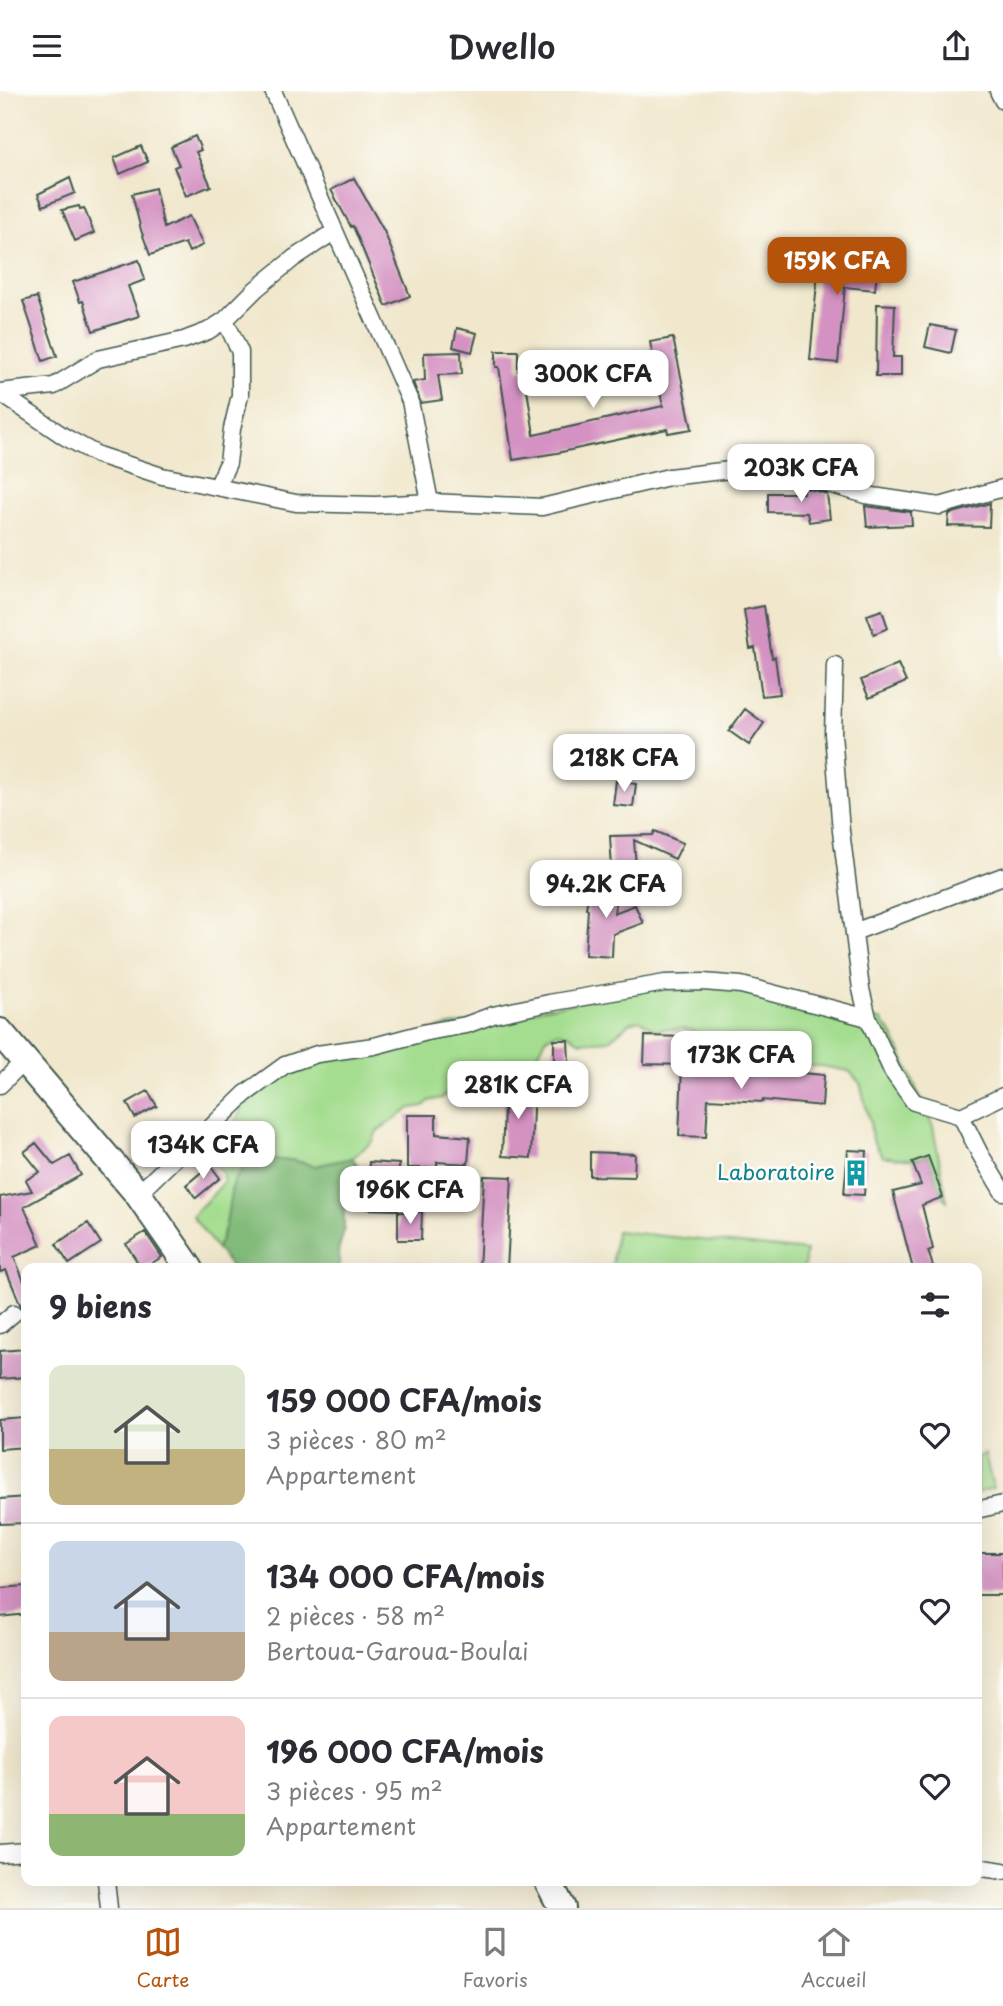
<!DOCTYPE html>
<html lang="fr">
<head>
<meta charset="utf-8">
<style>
	body { margin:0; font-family:"Playpen Sans",sans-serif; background:#f2f2f3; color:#2b2b33; height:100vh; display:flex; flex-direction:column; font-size:26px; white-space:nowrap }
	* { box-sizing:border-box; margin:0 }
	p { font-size:23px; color:#7c7c81 }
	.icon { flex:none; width:38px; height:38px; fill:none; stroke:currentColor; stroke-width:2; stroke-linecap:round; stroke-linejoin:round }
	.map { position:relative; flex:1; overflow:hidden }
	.details { position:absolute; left:21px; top:1172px; width:961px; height:623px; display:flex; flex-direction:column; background:#fff; border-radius:14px; box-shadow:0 7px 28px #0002 }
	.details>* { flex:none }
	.price { position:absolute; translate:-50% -60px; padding:0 16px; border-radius:14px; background:#fff; color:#222; font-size:23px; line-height:46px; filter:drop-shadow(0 2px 4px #0008) }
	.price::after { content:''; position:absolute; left:50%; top:42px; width:21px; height:16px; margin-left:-10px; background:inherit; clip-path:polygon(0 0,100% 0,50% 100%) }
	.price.active { background:#b45309; color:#fff }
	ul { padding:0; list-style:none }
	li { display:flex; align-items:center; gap:21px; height:175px; padding:0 28px }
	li+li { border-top:2px solid #e1e1e2 }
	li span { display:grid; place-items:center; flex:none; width:196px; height:140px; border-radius:14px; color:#555 }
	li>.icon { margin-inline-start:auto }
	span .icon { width:84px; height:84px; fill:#fffc; stroke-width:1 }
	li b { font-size:30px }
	h2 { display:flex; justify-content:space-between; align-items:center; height:84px; padding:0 28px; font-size:30px }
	header { display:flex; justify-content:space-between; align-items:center; height:91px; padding:0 28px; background:#fff; font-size:32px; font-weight:600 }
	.dock { display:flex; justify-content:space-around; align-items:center; height:98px; border-top:2px solid #e1e1e2; background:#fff; font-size:19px; color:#7c7c81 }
	.dock a { display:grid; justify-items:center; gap:4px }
	.dock .active { color:#b45309 }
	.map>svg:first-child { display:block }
	.green { fill:#a4dd8f; stroke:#628d62; stroke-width:2 }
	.forest { fill:#83bc7a; stroke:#517c57; stroke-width:2 }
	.building { fill:#d492c2 }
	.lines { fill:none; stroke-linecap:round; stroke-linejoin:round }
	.minor-casing { stroke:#3e564b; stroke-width:19 }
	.trunk-casing { stroke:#3e564b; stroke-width:30 }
	.minor { stroke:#fff; stroke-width:16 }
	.trunk { stroke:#fff; stroke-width:26 }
	.labels { text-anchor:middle; stroke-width:5; stroke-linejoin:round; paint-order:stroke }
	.culture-label { font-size:21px; fill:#0d838f; stroke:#fdfcf7; text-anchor:end }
</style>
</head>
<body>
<header><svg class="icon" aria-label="menu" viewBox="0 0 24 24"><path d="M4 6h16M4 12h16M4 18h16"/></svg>Dwello<svg class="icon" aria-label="share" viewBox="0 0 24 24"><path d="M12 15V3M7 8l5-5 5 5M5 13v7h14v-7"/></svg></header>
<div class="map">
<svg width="1003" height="1817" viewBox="0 0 1003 1817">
	<rect width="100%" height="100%" fill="#fdfcf7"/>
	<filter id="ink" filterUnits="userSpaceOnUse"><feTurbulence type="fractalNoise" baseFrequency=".0143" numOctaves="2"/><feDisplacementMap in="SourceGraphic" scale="14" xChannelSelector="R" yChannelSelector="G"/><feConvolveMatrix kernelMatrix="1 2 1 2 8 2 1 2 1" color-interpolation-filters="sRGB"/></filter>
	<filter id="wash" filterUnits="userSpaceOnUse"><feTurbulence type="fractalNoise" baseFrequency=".00686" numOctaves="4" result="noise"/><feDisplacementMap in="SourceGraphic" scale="28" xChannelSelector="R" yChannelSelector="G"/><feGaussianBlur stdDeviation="1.57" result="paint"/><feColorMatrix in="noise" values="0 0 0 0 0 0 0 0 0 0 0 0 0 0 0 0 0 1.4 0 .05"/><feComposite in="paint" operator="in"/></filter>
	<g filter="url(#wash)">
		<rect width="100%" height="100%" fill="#f0e7cc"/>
		<!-- green -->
		<path class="green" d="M669,894H731L847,924L881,929L893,944L933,1036L947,1110L943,1106L928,1065C906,1073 904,1065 883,1066L872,1049L870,1031L860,992L849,980L821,975H793L766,969L739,967L721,963L713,954L692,940L684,938H654L640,929L630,932L609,949L580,951L568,943L557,941L547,946L539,961L527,974L516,979L466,990L454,996L442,1007L429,1010L424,1015L411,1017L377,1040L373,1050L352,1067L315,1075L292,1069L258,1070L232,1095L226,1134L217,1158L192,1125C203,1112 215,1104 224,1090L222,1081L209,1067L229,1048L244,1011L287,977L349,965L445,936Z
			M616,1140L806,1160L804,1178H612Z
			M985,1363L993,1397L977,1402V1366Z"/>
		<!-- forest -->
		<path class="forest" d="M352,1067L357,1073L344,1100V1139L338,1161L340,1178H233L217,1158L226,1134L232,1095L235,1088L244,1076L258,1070L266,1069H292L315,1075Z"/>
		<g id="blocks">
			<!-- building -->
			<path class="building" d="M195,45L201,59L196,61L211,95L186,105L174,76L179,74L171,56Z
				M141,55L148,71L120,83L114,67Z
				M70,87L75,102L43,115L38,103Z
				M354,87L384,140L410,205L386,215L353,135L351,136L331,99Z
				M155,97L164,137L189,125L203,154L189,161L185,152L150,164L141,139L132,103Z
				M79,115L80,118L84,117L94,142L75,150L62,119Z
				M820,158L879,164L875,199L845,196L838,272L810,269Z
				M139,169L145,189L128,195L139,225L93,240L83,210L80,211L73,191Z
				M37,206L57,265L43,270L23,210Z
				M877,213L895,214L893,266H901V285H876Z
				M930,234L956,239L951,262L925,256Z
				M457,237L477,242L472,261L453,256Z
				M673,247L692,338L668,342L667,338L557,362L513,369L499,276H496V260H518V280L524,279L534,344L663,315L650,251Z
				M461,261L462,283L438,284L442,309L421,312L413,291L425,289L424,262Z
				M806,397L827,403L830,428L809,431L807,422L768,421V402H804V398Z
				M990,412L989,436L948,435L949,423Z
				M865,415L911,421L912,434L867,436Z
				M764,515L772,567L775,566L780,603L762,605L755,557L750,558L744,519Z
				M882,519L888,537L874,543L867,524Z
				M898,573L906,591L869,607L861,589Z
				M745,618L764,632L749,654L729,640Z
				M616,690L636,693L633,716L613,714Z
				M655,740L683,752L675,768L634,749L636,777L612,778L610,745L653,744Z
				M591,791L618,796L614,822L635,814L643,832L613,843L612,866L585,864L588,818L586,817Z
				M645,945L690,946V974L644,973Z
				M554,949H568L569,971H554Z
				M719,975L824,984L822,1015L763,1009V1011L708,1008L706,1046L679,1045L682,976L718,978Z
				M505,993L534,994L531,1067L502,1065Z
				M148,1000L157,1015L135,1027L127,1012Z
				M407,1024H436V1043L470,1046L468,1073L437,1071V1077H407Z
				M36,1052L54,1074L70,1065L81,1084L24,1116L41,1154L14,1166L26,1195V1227L6,1179L0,1181V1106L32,1100L26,1089L40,1081L24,1061Z
				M848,1059L867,1060L864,1104L844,1103Z
				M590,1061L635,1063L634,1086L590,1085Z
				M928,1065L943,1106L922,1114L933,1158L928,1160L934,1178H913L893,1101L921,1094L912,1071Z
				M369,1071L399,1073L398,1119L367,1118Z
				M210,1074L220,1087L196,1107L186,1094Z
				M484,1085L512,1086L507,1178H479Z
				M398,1121H422L421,1149H398Z
				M88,1132L101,1152L69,1173L56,1153Z
				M145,1141L162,1166L142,1178L126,1153Z
				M26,1258V1286L0,1288V1260Z
				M26,1327V1356L0,1358V1329Z
				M26,1406V1432L0,1433V1408Z
				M976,1462H1003V1504H976Z
				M26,1495V1523L0,1526V1497Z"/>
		</g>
	</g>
	<g filter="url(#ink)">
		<use href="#blocks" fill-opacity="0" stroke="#3e564b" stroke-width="2"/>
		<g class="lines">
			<!-- minor casing -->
			<g class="minor-casing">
				<path id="minor" d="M273,0L410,310L430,411
					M998,0L1003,10
					M0,301L54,295L98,268L184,249L208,240L225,229L256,198L294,167L335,140
					M0,302L65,346L98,364L162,385L296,412L375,414L430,411L542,416L669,386L748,377L797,384L866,404L940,415L1003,397
					M217,396L228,372L232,338L240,304V261L225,229
					M835,574L833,643L841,740L861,898L868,927L892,980L914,1011L961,1025L980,1063L1003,1101
					M854,841L1003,785
					M0,994L24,970
					M961,1025L1003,1005
					M138,1103L177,1065L206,1041L245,1003L285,974L317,963L374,955L427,941L466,934L493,924L549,912L665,892L703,891L741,894L868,927
					M0,1234L14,1222
					M976,1419L1003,1413
					M0,1762L26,1760
					M976,1776L1003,1780
					M106,1790L109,1817"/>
			</g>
			<!-- trunk casing -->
			<g class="trunk-casing">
				<path id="trunk" d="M0,941L138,1103L190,1178
					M548,1790L562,1817"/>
			</g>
			<!-- minor -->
			<use href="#minor" class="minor"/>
			<!-- trunk -->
			<use href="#trunk" class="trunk"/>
		</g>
	</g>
	<!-- icons -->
	<defs>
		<g id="building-bare" transform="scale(2.1)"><path d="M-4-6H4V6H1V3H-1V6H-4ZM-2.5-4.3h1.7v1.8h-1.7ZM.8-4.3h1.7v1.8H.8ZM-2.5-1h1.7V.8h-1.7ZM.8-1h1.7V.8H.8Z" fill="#0f9aa8" stroke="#fdfcf7" stroke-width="2.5" paint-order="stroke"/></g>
	</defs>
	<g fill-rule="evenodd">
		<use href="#building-bare" x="856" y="1082"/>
	</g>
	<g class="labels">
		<!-- culture labels -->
		<g class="culture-label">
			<text x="835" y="1089">Laboratoire</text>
		</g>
	</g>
</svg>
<b class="price active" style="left:837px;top:206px">159K CFA</b>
<b class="price" style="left:593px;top:319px">300K CFA</b>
<b class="price" style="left:801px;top:413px">203K CFA</b>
<b class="price" style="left:624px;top:703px">218K CFA</b>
<b class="price" style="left:606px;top:829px">94.2K CFA</b>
<b class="price" style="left:741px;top:1000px">173K CFA</b>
<b class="price" style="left:518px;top:1030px">281K CFA</b>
<b class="price" style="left:203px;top:1090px">134K CFA</b>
<b class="price" style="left:410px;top:1135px">196K CFA</b>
<section class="details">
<h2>9 biens<svg class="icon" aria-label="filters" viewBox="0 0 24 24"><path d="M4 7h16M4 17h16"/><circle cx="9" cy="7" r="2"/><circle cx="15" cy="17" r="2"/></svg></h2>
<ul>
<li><span style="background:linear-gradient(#dfe7d0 60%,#c2b280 0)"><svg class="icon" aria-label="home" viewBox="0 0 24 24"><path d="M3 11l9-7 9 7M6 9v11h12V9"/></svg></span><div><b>159 000 CFA/mois</b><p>3 pièces · 80 m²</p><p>Appartement</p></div><svg class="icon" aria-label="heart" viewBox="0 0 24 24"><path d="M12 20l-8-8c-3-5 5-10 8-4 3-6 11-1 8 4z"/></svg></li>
<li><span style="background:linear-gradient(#c9d6e8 65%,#b9a48a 0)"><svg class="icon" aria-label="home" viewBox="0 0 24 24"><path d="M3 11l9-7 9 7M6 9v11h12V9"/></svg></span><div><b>134 000 CFA/mois</b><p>2 pièces · 58 m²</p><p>Bertoua-Garoua-Boulai</p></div><svg class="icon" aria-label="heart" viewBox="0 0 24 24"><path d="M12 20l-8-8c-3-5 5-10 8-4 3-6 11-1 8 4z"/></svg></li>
<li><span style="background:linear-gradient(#f6c9c9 70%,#8fb573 0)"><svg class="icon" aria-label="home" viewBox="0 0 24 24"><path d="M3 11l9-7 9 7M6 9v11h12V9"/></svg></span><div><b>196 000 CFA/mois</b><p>3 pièces · 95 m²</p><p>Appartement</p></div><svg class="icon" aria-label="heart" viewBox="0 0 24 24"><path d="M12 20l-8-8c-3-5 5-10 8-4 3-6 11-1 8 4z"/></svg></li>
</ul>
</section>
</div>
<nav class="dock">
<a class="active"><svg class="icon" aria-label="map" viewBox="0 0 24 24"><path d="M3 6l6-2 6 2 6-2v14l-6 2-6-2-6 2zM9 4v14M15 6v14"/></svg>Carte</a>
<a><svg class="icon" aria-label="saved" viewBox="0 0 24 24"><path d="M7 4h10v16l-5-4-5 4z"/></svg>Favoris</a>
<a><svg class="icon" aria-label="home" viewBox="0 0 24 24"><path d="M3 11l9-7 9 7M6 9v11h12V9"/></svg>Accueil</a>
</nav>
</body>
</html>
